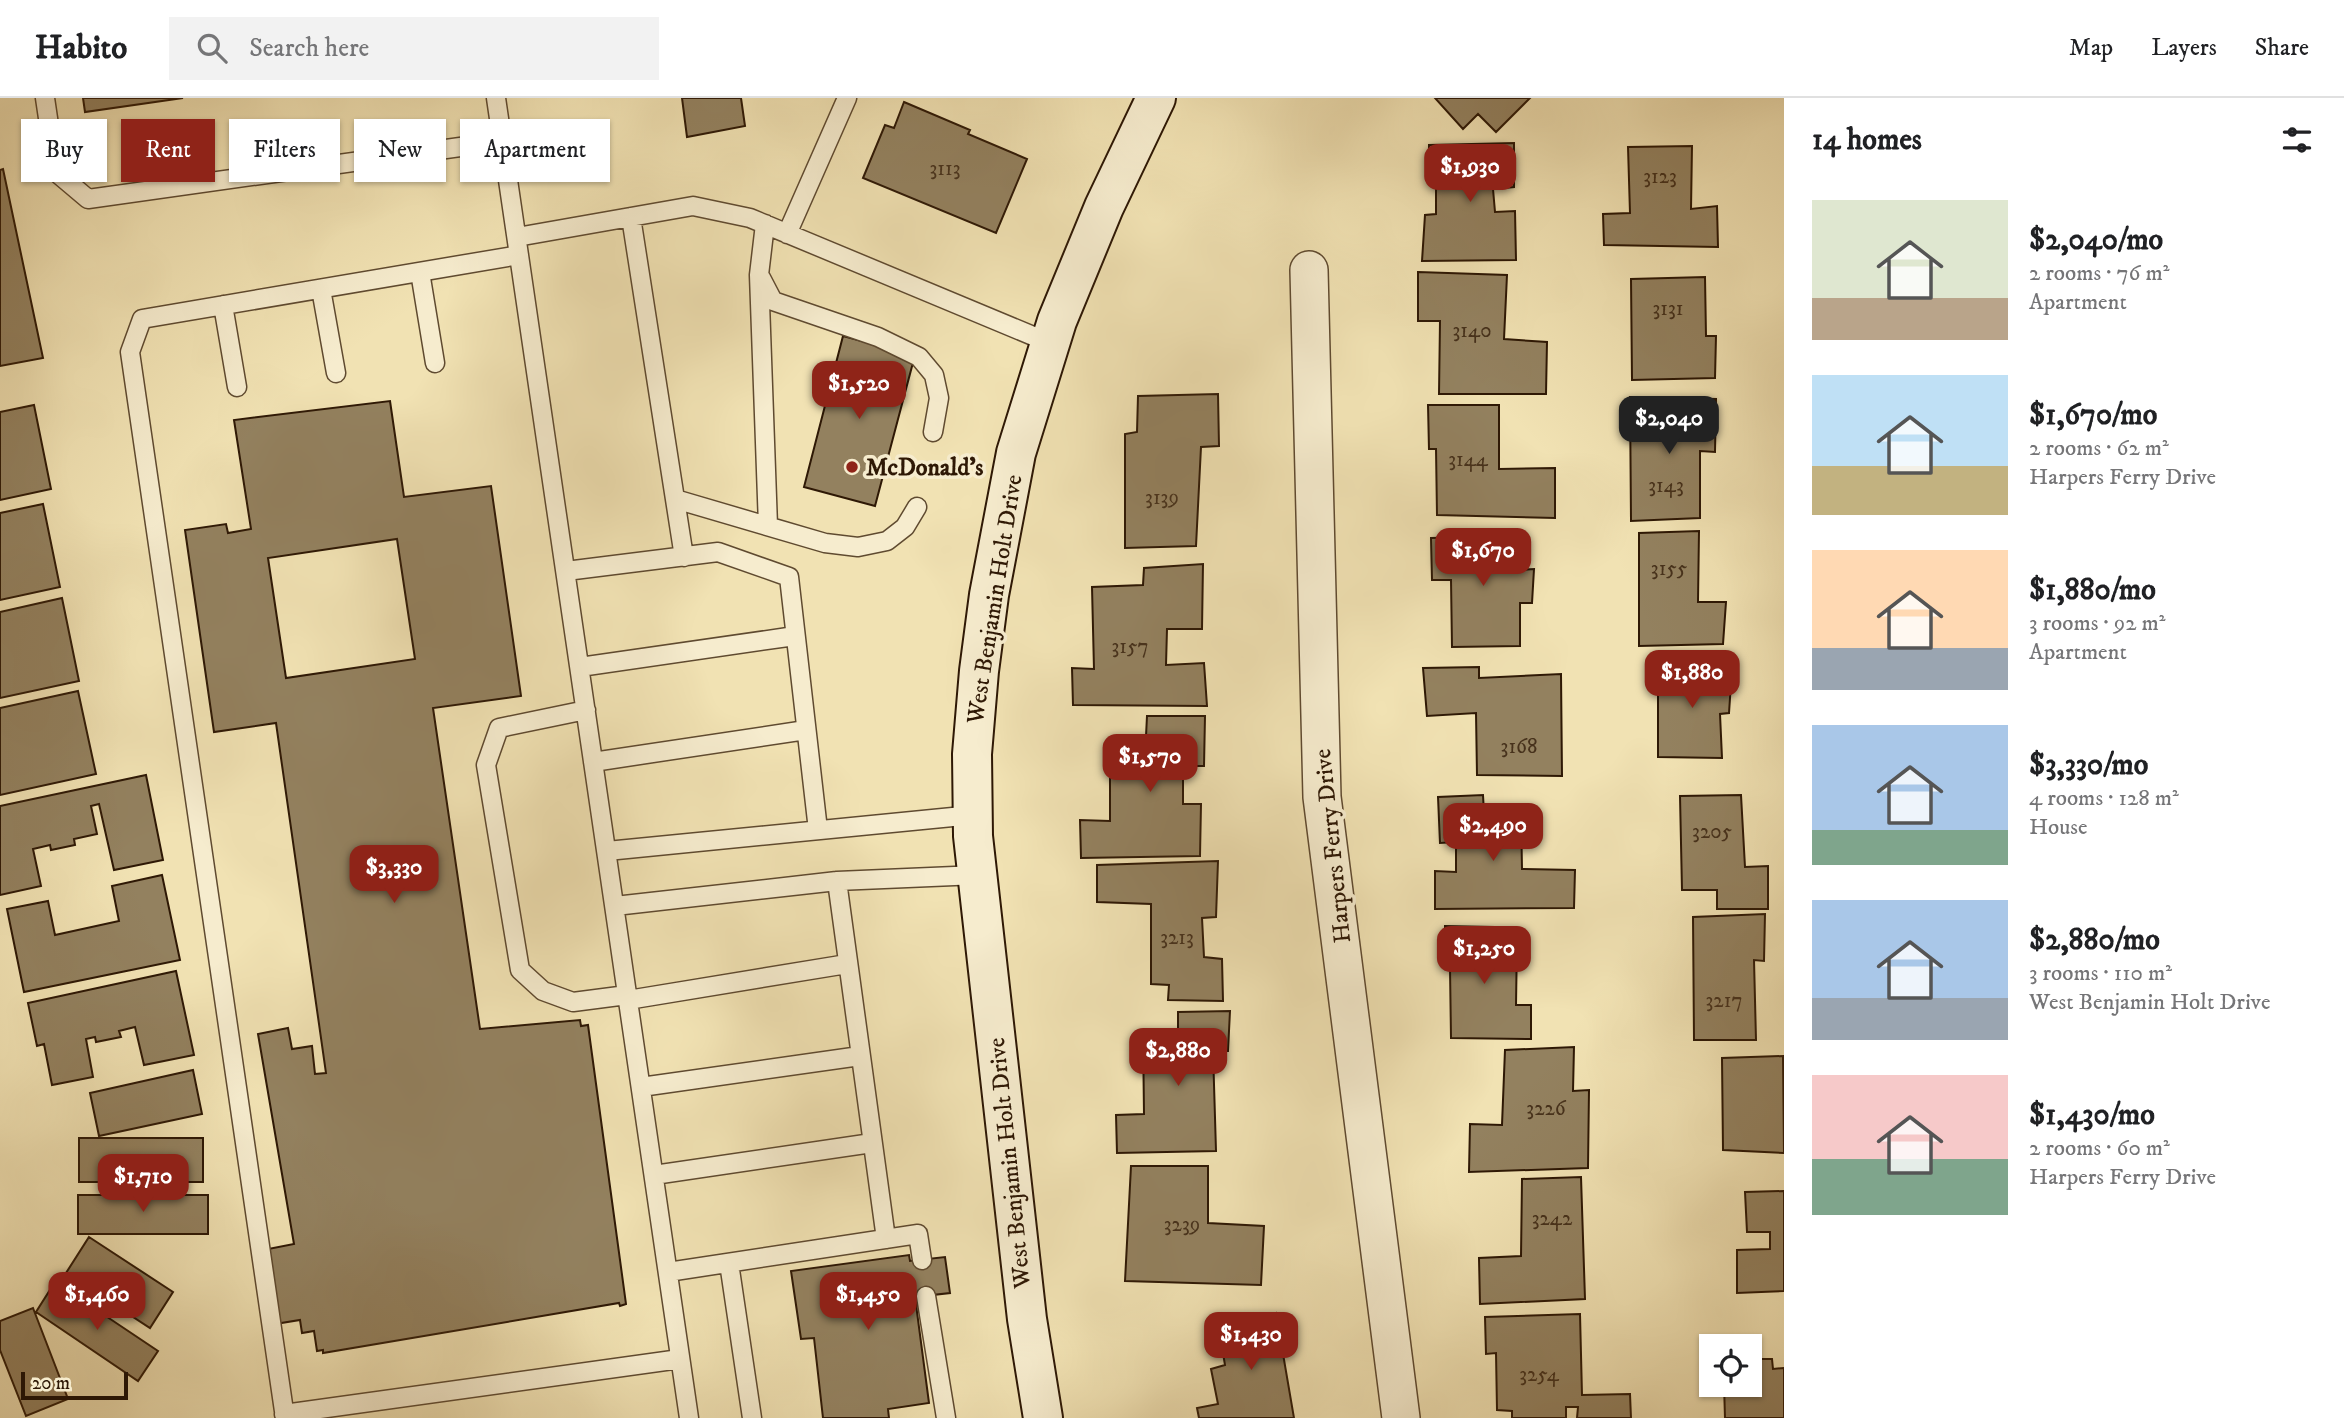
<!DOCTYPE html>
<html lang="en">
<head>
<meta charset="utf-8">
<style>
	body { margin:0; font-family:"IM FELL DW Pica",serif; background:#f2f2f2; color:#202124; height:100vh; display:flex; flex-direction:column; font-size:26px; white-space:nowrap }
	* { box-sizing:border-box; margin:0 }
	p { font-size:23px; color:#757577 }
	.icon { flex:none; width:38px; height:38px; fill:none; stroke:currentColor; stroke-width:2; stroke-linecap:round; stroke-linejoin:round }
	.map { position:relative; flex:1; overflow:hidden }
	.details { display:flex; flex-direction:column; background:#fff; width:560px }
	.details>* { flex:none }
	.banner { position:absolute; left:21px; top:21px; width:665px; height:63px; display:flex; gap:14px }
	.controls { position:absolute; left:1699px; top:1236px; display:grid; gap:14px }
	.controls a { display:grid; place-items:center; width:63px; height:63px; border-radius:0px; background:#fff; box-shadow:0 2px 5px #0004; font-size:35px }
	.scale { position:absolute; left:21px; bottom:18px; width:107px; box-sizing:border-box; padding-left:7px; border:4px solid #2e1805; border-top:0; font-size:19px; line-height:24px; white-space:nowrap; color:#2e1805; -webkit-text-stroke:5px #f6ecce; paint-order:stroke }
	.price { position:absolute; translate:-50% -60px; padding:0 16px; border-radius:14px; background:#8f2418; color:#fff; font-size:23px; line-height:46px; filter:drop-shadow(0 2px 4px #0008) }
	.price::after { content:''; position:absolute; left:50%; top:42px; width:21px; height:16px; margin-left:-10px; background:inherit; clip-path:polygon(0 0,100% 0,50% 100%) }
	.price.current { background:#222; color:#fff }
	ul { padding:0; list-style:none }
	li { display:flex; align-items:center; gap:21px; height:175px; padding:0 28px }
	li span { display:grid; place-items:center; flex:none; width:196px; height:140px; border-radius:0px; color:#555 }
	li>.icon { margin-inline-start:auto }
	span .icon { width:84px; height:84px; fill:#fffc; stroke-width:1 }
	li b { font-size:30px }
	h2 { display:flex; justify-content:space-between; align-items:center; height:84px; padding:0 28px; font-size:30px }
	.pill { padding:0 24px; border-radius:0px; background:#fff; box-shadow:0 2px 5px #0004; font-size:24px; line-height:63px }
	.pill.current { background:#8f2418; color:#fff }
	header { display:flex; align-items:center; gap:42px; box-sizing:border-box; height:98px; padding:0 35px; background:#fff; border-bottom:2px solid #e0e0e0 }
	header strong { font-size:33px }
	nav { display:flex; gap:38px; margin-inline-start:auto; font-size:24px }
	.search { width:490px; height:63px; background:#f2f2f2; display:flex; align-items:center; gap:18px; box-sizing:border-box; padding:0 24px; border-radius:0px; color:#757577; font-size:26px }
	main { display:flex; flex:1; min-height:0 }
	.map>svg:first-child { display:block }
	.building { fill:#93815f; stroke:#2e1805; stroke-width:2; fill-rule:evenodd }
	.lines { fill:none; stroke-linecap:round; stroke-linejoin:round }
	.service-casing { stroke:#5f4a30; stroke-width:21 }
	.minor-casing { stroke:#5f4a30; stroke-width:40 }
	.secondary-casing { stroke:#2e1805; stroke-width:42 }
	.service { stroke:#f6ecce; stroke-width:18 }
	.minor { stroke:#f6ecce; stroke-width:37 }
	.secondary { stroke:#f6ecce; stroke-width:38 }
	.poi-dot { fill:#8f2418; stroke:#f6ecce; stroke-width:2.5 }
	.labels { text-anchor:middle; stroke-width:7; stroke-linejoin:round; paint-order:stroke }
	.number-label { font-size:21px; fill:#47321c }
	.poi-label { font-size:24px; font-weight:bold; fill:#2e1805; stroke:#f6ecce; text-anchor:start }
	.street-label { font-size:24px; fill:#2e1805; stroke:#f6ecce }
</style>
</head>
<body>
<header>
<strong>Habito</strong>
<div class="search"><svg class="icon" aria-label="search" viewBox="0 0 24 24"><circle cx="10" cy="10" r="6"/><path d="M15 15l6 6"/></svg>Search here</div>
<nav><a>Map</a><a>Layers</a><a>Share</a></nav>
</header>
<main>
<div class="map">
<svg width="1784" height="1320" viewBox="0 0 1784 1320">
	<rect width="100%" height="100%" fill="#f1e2b3"/>
	<filter id="stains"><feTurbulence type="fractalNoise" baseFrequency=".00286" numOctaves="4"/><feColorMatrix values="0 0 0 0 .2 0 0 0 0 .09 0 0 0 0 .02 0 0 0 .5 -.17"/></filter>
	<radialGradient id="worn" r=".72"><stop offset=".6" stop-color="#630" stop-opacity="0"/><stop offset="1" stop-color="#630" stop-opacity=".3"/></radialGradient>
	<!-- building -->
	<path class="building" d="M83,0H183L85,14Z
		M682,0H741L745,28L687,39Z
		M1435,0H1530L1496,34L1478,16L1463,31Z
		M904,4L970,32L968,36L1027,61L996,135L863,80L885,27L894,30Z
		M1514,45V89L1493,91L1495,114L1515,113L1516,162L1422,163L1425,117L1436,116V85H1429V47Z
		M1692,48L1691,111L1717,108L1718,149L1604,147L1603,116L1630,115L1628,49Z
		M3,71L43,260L0,268V72Z
		M1418,174L1507,177L1504,241L1547,244L1546,296H1439L1440,223H1418Z
		M1705,179L1706,238H1716L1715,280L1632,282L1631,181Z
		M843,238L915,257L875,408L804,389Z
		M1218,296L1219,348L1201,349L1196,448L1125,450V336L1137,334L1138,298Z
		M1630,299L1716,301L1715,354L1700,353V420L1631,423Z
		M390,303L404,399L491,388L521,598L433,610L480,931L580,922L581,928L588,927L626,1206L620,1208L619,1205L323,1255V1252L317,1253L314,1233L302,1235L300,1222L275,1226L263,1152L294,1146L258,936L288,930L292,951L312,948L315,976L326,975L276,625L214,634L185,432L226,426L228,435L251,431L234,322ZM397,441L415,561L286,580L268,460Z
		M34,307L51,391L0,402V314Z
		M1428,307H1499V371L1555,370V420L1437,417L1436,351H1429Z
		M43,406L60,489L0,502V415Z
		M1699,433L1698,504H1726L1723,546L1639,548V435Z
		M1519,438L1518,472L1534,471L1532,505H1520V548L1452,549L1451,482H1432L1431,440Z
		M1203,466L1202,531H1167L1166,567L1204,565L1207,608L1073,607L1072,570L1094,571L1092,489L1143,487L1144,470Z
		M62,500L79,583L0,600V514Z
		M1658,567L1732,570L1729,615L1720,616L1722,660L1658,659Z
		M1479,569V580L1561,576L1562,678L1477,677L1476,615L1427,618L1423,570Z
		M78,593L96,676L0,697V610Z
		M1147,618H1205L1204,668H1183V706H1201L1200,758L1081,760L1080,722L1110,723V640L1146,638Z
		M146,677L163,762L114,772L99,706L91,708L97,736L74,741L75,747L51,752L50,747L33,751L41,788L0,797V708Z
		M1483,697L1484,715H1521L1522,771L1575,772L1574,810L1435,811V773L1456,774V744L1440,745L1438,699Z
		M1741,697L1745,769L1768,768V811H1717V792H1682L1680,698Z
		M1218,763L1216,819L1202,820L1204,859L1222,861L1223,903L1168,902L1169,887L1151,886V806L1097,804V767Z
		M162,777L180,862L24,894L7,811L48,803L55,837L119,823L112,788Z
		M1765,816L1764,863L1754,862L1756,942H1694L1693,819Z
		M1445,828L1494,829V841H1517L1516,907H1531V941L1451,940L1450,870L1445,871Z
		M176,873L194,957L144,967L135,929L119,933L121,939L96,944L95,939L86,941L93,979L52,987L44,946L37,948L28,905Z
		M1230,913L1228,953H1213L1216,1053L1117,1055L1116,1017L1144,1016L1143,934L1178,933V914Z
		M1574,949L1573,993L1589,992L1588,1070L1469,1074L1470,1026L1502,1027L1505,952Z
		M1783,958L1784,1055L1723,1052L1722,960Z
		M193,972L202,1016L99,1038L90,995Z
		M79,1040H203V1084H79Z
		M1131,1068H1208V1125L1264,1128L1261,1187L1125,1183Z
		M1581,1079L1585,1201L1480,1206L1479,1160L1521,1158L1522,1081Z
		M1784,1093V1193L1737,1195V1152L1770,1151V1134H1747L1745,1094Z
		M78,1097H208V1136H78Z
		M89,1139L173,1194L150,1230L66,1175Z
		M909,1157L910,1163L945,1159L950,1195L915,1199L929,1305L888,1311L889,1320H823L814,1240L801,1241L791,1173Z
		M55,1184L158,1253L138,1283L36,1214Z
		M33,1210L68,1301L26,1318L0,1252V1223Z
		M1276,1215L1294,1320H1199L1197,1310L1218,1306L1211,1271L1225,1267L1218,1225Z
		M1580,1216L1582,1297L1630,1296L1631,1320H1577L1578,1309H1566V1320H1512V1313L1497,1312L1496,1255L1486,1256L1485,1219Z
		M1750,1261H1772L1773,1271L1784,1270V1320H1725L1724,1286H1750Z"/>
	<g class="lines">
		<!-- service casing -->
		<g class="service-casing">
			<path id="service" d="M45,0L56,74L88,101L503,43
				M496,0L689,1320
				M631,119L684,459
				M765,126L759,177L768,428
				M787,136L847,0
				M517,139L693,108L750,120L1050,245
				M420,174L435,265
				M761,180L773,203L878,239L919,259L934,277L939,300L933,334
				M321,191L336,275
				M223,207L237,289
				M675,401L825,445L858,449L887,443L905,429L917,409
				M566,473L718,454L789,479L818,732
				M580,569L795,538
				M586,612L499,630L486,667L520,872L543,893L573,904L627,897
				M593,664L806,632
				M607,753L973,717
				M837,783L886,1141
				M615,808L837,783L978,777
				M628,902L847,866
				M641,989L860,958
				M654,1077L872,1045
				M729,1165L752,1320
				M668,1174L918,1136L922,1162
				M926,1198L946,1320
				M284,1316L680,1261
				M285,1320L130,254L142,221L519,157"/>
		</g>
		<!-- minor casing -->
		<g class="minor-casing">
			<path id="minor" d="M1309,172L1322,699L1401,1320"/>
		</g>
		<!-- secondary casing -->
		<g class="secondary-casing">
			<path id="secondary" d="M1043,1320L1027,1221L973,738L972,656L979,573L989,497L1016,355L1057,223L1104,109L1156,0"/>
		</g>
		<!-- service -->
		<use href="#service" class="service"/>
		<!-- minor -->
		<use href="#minor" class="minor"/>
		<!-- secondary -->
		<use href="#secondary" class="secondary"/>
	</g>
	<!-- markers -->
	<circle class="poi-dot" cx="852" cy="369" r="7"/>
	<g class="labels">
		<!-- number labels -->
		<g class="number-label">
			<text x="945" y="77">3113</text>
			<text x="1660" y="85">3123</text>
			<text x="1668" y="217">3131</text>
			<text x="1472" y="239">3140</text>
			<text x="1468" y="368">3144</text>
			<text x="1666" y="394">3143</text>
			<text x="1162" y="406">3139</text>
			<text x="1669" y="477">3155</text>
			<text x="1130" y="555">3157</text>
			<text x="1519" y="655">3168</text>
			<text x="1712" y="740">3205</text>
			<text x="1177" y="846">3213</text>
			<text x="1724" y="909">3217</text>
			<text x="1546" y="1017">3226</text>
			<text x="1552" y="1127">3242</text>
			<text x="1182" y="1133">3239</text>
			<text x="1539" y="1283">3254</text>
		</g>
		<!-- poi labels -->
		<g class="poi-label">
			<text x="866" y="377">McDonald's</text>
		</g>
		<!-- street labels -->
		<g class="street-label">
			<text transform="translate(994 501) rotate(-81)" y="8">West Benjamin Holt Drive</text>
			<text transform="translate(1332 748) rotate(-96)" y="8">Harpers Ferry Drive</text>
			<text transform="translate(1009 1065) rotate(-96)" y="8">West Benjamin Holt Drive</text>
		</g>
	</g>
	<rect width="100%" height="100%" filter="url(#stains)"/>
	<rect width="100%" height="100%" fill="url(#worn)"/>
</svg>
<div class="controls">
<a><svg class="icon" aria-label="locate" viewBox="0 0 24 24"><circle cx="12" cy="12" r="6"/><path d="M12 2v4M12 18v4M2 12h4M18 12h4"/></svg></a>
</div>
<div class="scale">20 m</div>
<b class="price" style="left:1470px;top:106px">$1,930</b>
<b class="price" style="left:859px;top:323px">$1,520</b>
<b class="price current" style="left:1669px;top:358px">$2,040</b>
<b class="price" style="left:1483px;top:490px">$1,670</b>
<b class="price" style="left:1692px;top:612px">$1,880</b>
<b class="price" style="left:1150px;top:696px">$1,570</b>
<b class="price" style="left:1493px;top:765px">$2,490</b>
<b class="price" style="left:394px;top:807px">$3,330</b>
<b class="price" style="left:1484px;top:888px">$1,250</b>
<b class="price" style="left:1178px;top:990px">$2,880</b>
<b class="price" style="left:143px;top:1116px">$1,710</b>
<b class="price" style="left:97px;top:1234px">$1,460</b>
<b class="price" style="left:868px;top:1234px">$1,450</b>
<b class="price" style="left:1251px;top:1274px">$1,430</b>
<div class="banner">
<a class="pill">Buy</a>
<a class="pill current">Rent</a>
<a class="pill">Filters</a>
<a class="pill">New</a>
<a class="pill">Apartment</a>
</div>
</div>
<section class="details">
<h2>14 homes<svg class="icon" aria-label="filters" viewBox="0 0 24 24"><path d="M4 7h16M4 17h16"/><circle cx="9" cy="7" r="2"/><circle cx="15" cy="17" r="2"/></svg></h2>
<ul>
<li><span style="background:linear-gradient(#dfe7d0 70%,#b9a48a 0)"><svg class="icon" aria-label="home" viewBox="0 0 24 24"><path d="M3 11l9-7 9 7M6 9v11h12V9"/></svg></span><div><b>$2,040/mo</b><p>2 rooms · 76 m²</p><p>Apartment</p></div></li>
<li><span style="background:linear-gradient(#bfe0f5 65%,#c2b280 0)"><svg class="icon" aria-label="home" viewBox="0 0 24 24"><path d="M3 11l9-7 9 7M6 9v11h12V9"/></svg></span><div><b>$1,670/mo</b><p>2 rooms · 62 m²</p><p>Harpers Ferry Drive</p></div></li>
<li><span style="background:linear-gradient(#ffd9b3 70%,#9aa5b1 0)"><svg class="icon" aria-label="home" viewBox="0 0 24 24"><path d="M3 11l9-7 9 7M6 9v11h12V9"/></svg></span><div><b>$1,880/mo</b><p>3 rooms · 92 m²</p><p>Apartment</p></div></li>
<li><span style="background:linear-gradient(#a9c7e8 75%,#7fa58c 0)"><svg class="icon" aria-label="home" viewBox="0 0 24 24"><path d="M3 11l9-7 9 7M6 9v11h12V9"/></svg></span><div><b>$3,330/mo</b><p>4 rooms · 128 m²</p><p>House</p></div></li>
<li><span style="background:linear-gradient(#a9c7e8 70%,#9aa5b1 0)"><svg class="icon" aria-label="home" viewBox="0 0 24 24"><path d="M3 11l9-7 9 7M6 9v11h12V9"/></svg></span><div><b>$2,880/mo</b><p>3 rooms · 110 m²</p><p>West Benjamin Holt Drive</p></div></li>
<li><span style="background:linear-gradient(#f6c9c9 60%,#7fa58c 0)"><svg class="icon" aria-label="home" viewBox="0 0 24 24"><path d="M3 11l9-7 9 7M6 9v11h12V9"/></svg></span><div><b>$1,430/mo</b><p>2 rooms · 60 m²</p><p>Harpers Ferry Drive</p></div></li>
</ul>
</section>
</main>
</body>
</html>
